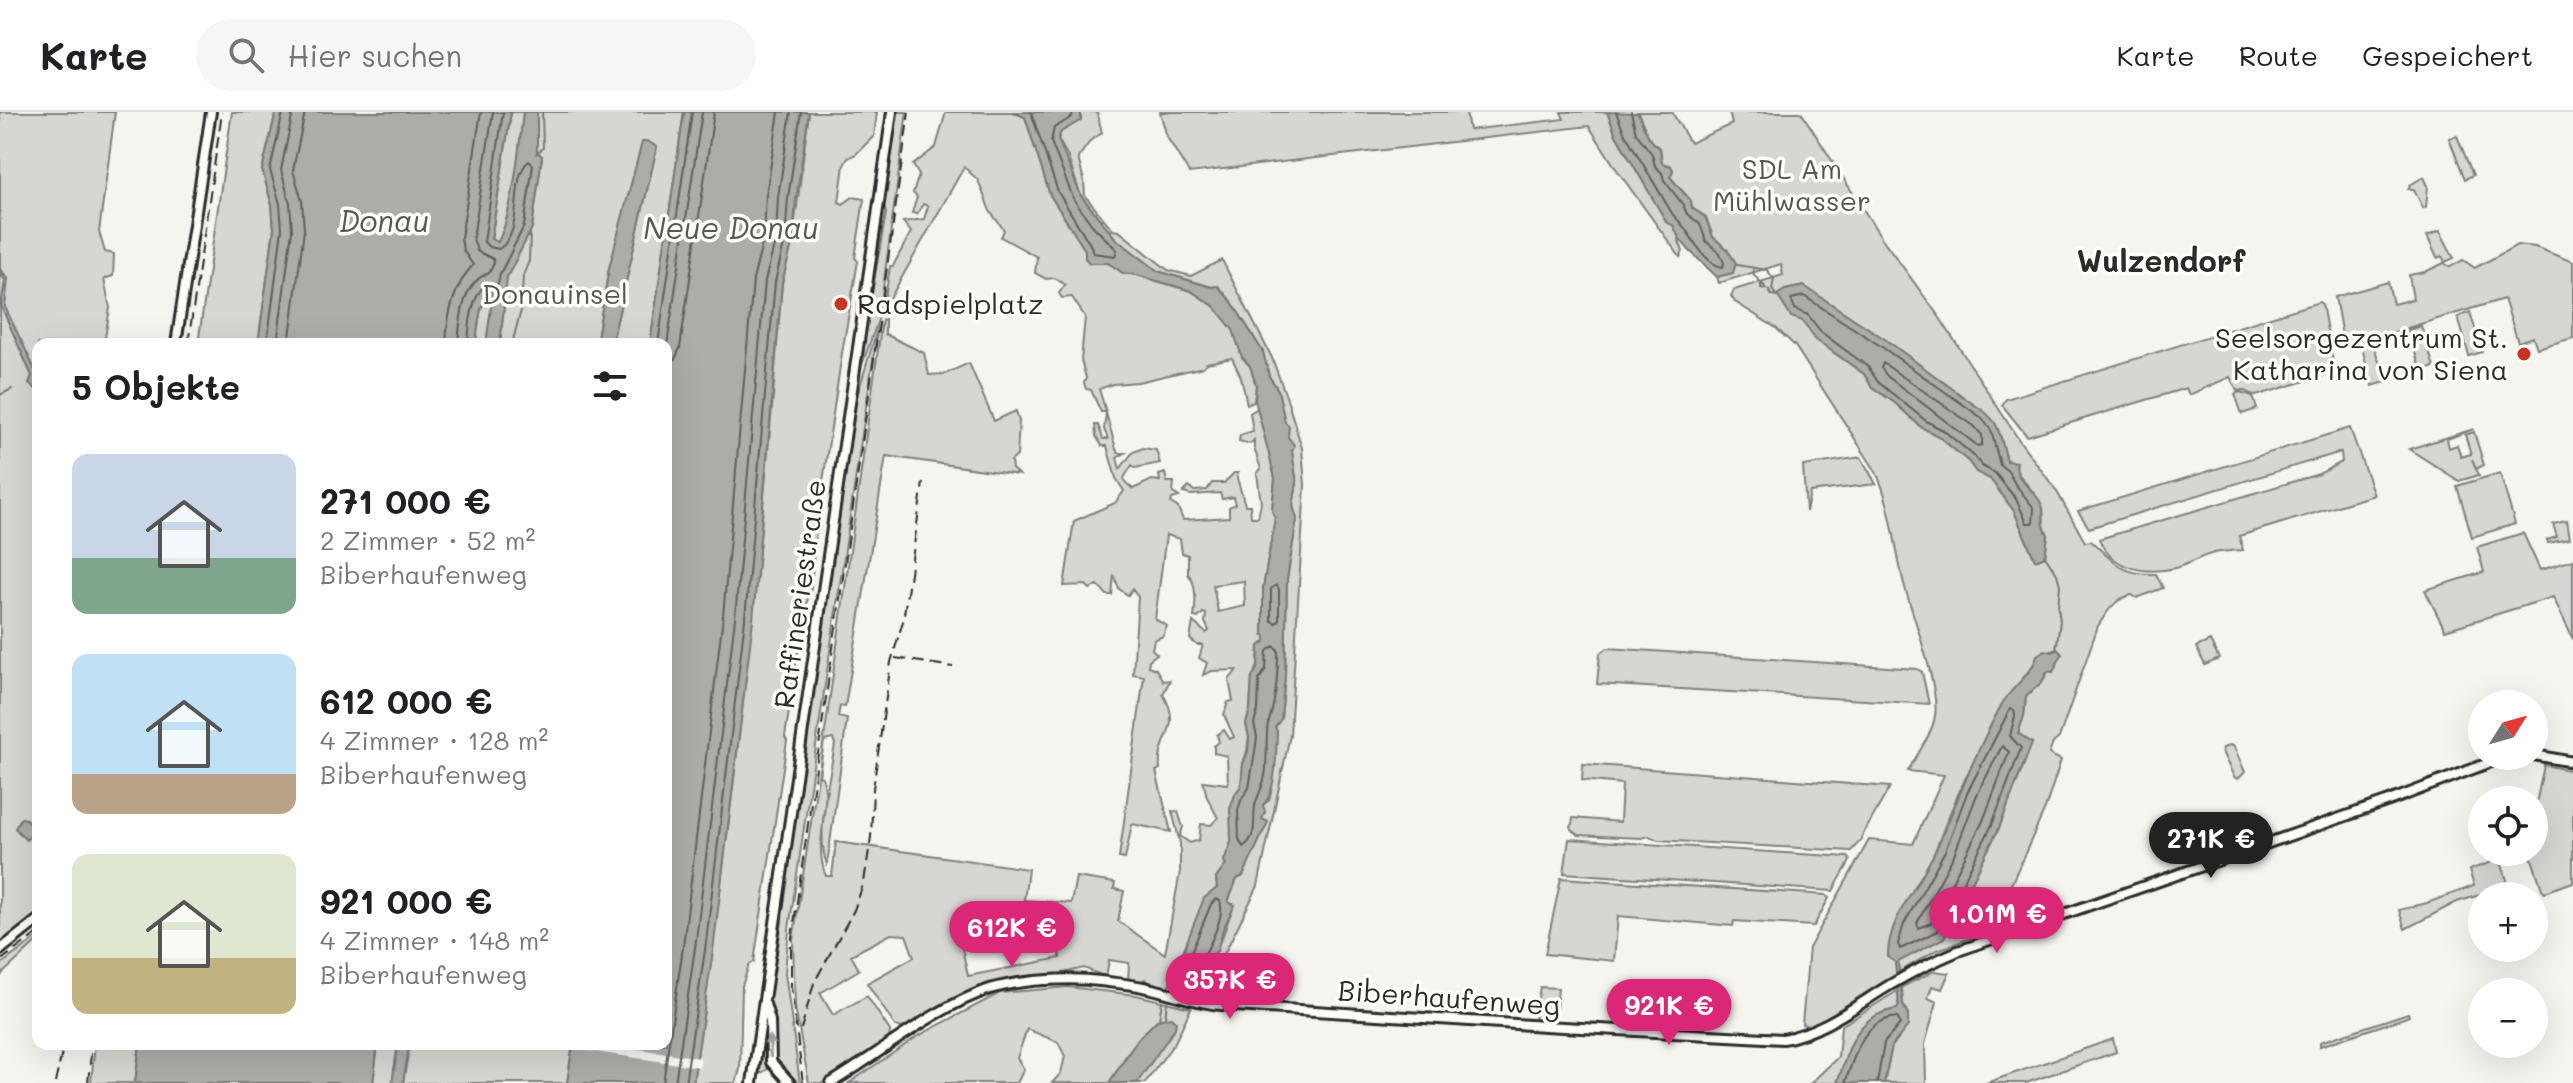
<!DOCTYPE html>
<html lang="de">
<head>
<meta charset="utf-8">
<style>
	body { margin:0; font-family:Mali,sans-serif; background:#f6f6f6; color:#202124; height:100vh; display:flex; flex-direction:column; font-size:30px; white-space:nowrap }
	* { box-sizing:border-box; margin:0 }
	p { font-size:26px; color:#757577 }
	.icon { flex:none; width:44px; height:44px; fill:none; stroke:currentColor; stroke-width:2; stroke-linecap:round; stroke-linejoin:round }
	.map { position:relative; flex:1; overflow:hidden }
	.panel { position:absolute; left:32px; top:226px; width:640px; height:712px; display:flex; flex-direction:column; background:#fff; border-radius:16px; box-shadow:0 8px 32px #0002 }
	.panel>* { flex:none }
	.needle { width:52px; rotate:53deg }
	.fabs { position:absolute; left:2468px; top:578px; display:grid; gap:16px }
	.fabs a { display:grid; place-items:center; width:80px; height:80px; border-radius:50%; background:#fff; box-shadow:0 8px 32px #0002; font-size:40px }
	.price { position:absolute; translate:-50% -68px; padding:0 18px; border-radius:28px; background:#db2777; color:#fff; font-size:26px; line-height:52px; filter:drop-shadow(0 2px 4px #0008) }
	.price::after { content:''; position:absolute; left:50%; top:48px; width:24px; height:18px; margin-left:-12px; background:inherit; clip-path:polygon(0 0,100% 0,50% 100%) }
	.price.selected { background:#222; color:#fff }
	ul { padding:0; list-style:none }
	li { display:flex; align-items:center; gap:24px; height:200px; padding:0 40px }
	li span { display:grid; place-items:center; flex:none; width:224px; height:160px; border-radius:16px; color:#555 }
	li>.icon { margin-inline-start:auto }
	span .icon { width:96px; height:96px; fill:#fffc; stroke-width:1 }
	li b { font-size:34px }
	h2 { display:flex; justify-content:space-between; align-items:center; height:96px; padding:0 40px; font-size:34px }
	header { display:flex; align-items:center; gap:48px; box-sizing:border-box; height:112px; padding:0 40px; background:#fff; border-bottom:2px solid #e0e0e0 }
	header strong { font-size:38px }
	nav { display:flex; gap:44px; margin-inline-start:auto; font-size:28px }
	.search { width:560px; height:72px; background:#f6f6f6; display:flex; align-items:center; gap:20px; box-sizing:border-box; padding:0 28px; border-radius:44px; color:#757577; font-size:30px }
	.map>svg:first-child { display:block }
	.green { fill:#d7d6d2; stroke:#81807e; stroke-width:2; fill-rule:evenodd }
	.water { fill:#adaca9; stroke:#797877; stroke-width:2 }
	.pier { fill:#f5f4ef }
	.lines { fill:none; stroke-linecap:round; stroke-linejoin:round }
	.shore { stroke:#5f5f5d; stroke-width:2 }
	.stream { stroke:#797877; stroke-width:2 }
	.secondary-casing { stroke:#2b2b2b; stroke-width:14 }
	.primary-casing { stroke:#2b2b2b; stroke-width:14 }
	.secondary { stroke:#fdfcf7; stroke-width:8 }
	.primary { stroke:#fdfcf7; stroke-width:8 }
	.rail { stroke:#2b2b2b; stroke-width:2; stroke-dasharray:12 6; stroke-linecap:butt }
	.oneway { fill:#9e9e9b }
	.poi-dot { fill:#c8321e; stroke:#fdfcf7; stroke-width:3 }
	.labels { text-anchor:middle; stroke-width:7; stroke-linejoin:round; paint-order:stroke }
	.park-label { font-size:28px; fill:#565655; stroke:#fdfcf7 }
	.poi-label { font-size:28px; fill:#2b2b2b; stroke:#fdfcf7; text-anchor:start }
	.street-label { font-size:28px; fill:#2b2b2b; stroke:#fdfcf7 }
	.water-label { font-size:30px; font-style:italic; fill:#585857; stroke:#fdfcf7 }
	.neighbourhood-label { font-size:30px; font-weight:bold; fill:#2b2b2b; stroke:#fdfcf7 }
</style>
</head>
<body>
<header>
<strong>Karte</strong>
<div class="search"><svg class="icon" aria-label="search" viewBox="0 0 24 24"><circle cx="10" cy="10" r="6"/><path d="M15 15l6 6"/></svg>Hier suchen</div>
<nav><a>Karte</a><a>Route</a><a>Gespeichert</a></nav>
</header>
<div class="map">
<svg width="2573" height="971" viewBox="0 0 2573 971">
	<rect width="100%" height="100%" fill="#f5f4ef"/>
	<filter id="ink" filterUnits="userSpaceOnUse"><feTurbulence type="fractalNoise" baseFrequency=".0125" numOctaves="2"/><feDisplacementMap in="SourceGraphic" scale="16" xChannelSelector="R" yChannelSelector="G"/><feConvolveMatrix kernelMatrix="1 2 1 2 8 2 1 2 1" color-interpolation-filters="sRGB"/></filter>
	<g filter="url(#ink)">
		<!-- green -->
		<path class="green" d="M0,0H115L99,120L105,140L114,142L113,164L104,167L110,196L104,232H38V801L0,834Z
			M232,0H276L262,58L272,93L274,117L258,232H198Z
			M511,0H523C520,34 513,101 498,130L491,128Z
			M537,0H684L650,232H614L613,226L657,35L609,156L596,232H500L507,165L532,116L542,45L537,40Z
			M809,0H877L874,24L856,42L848,46L844,53L839,90L843,92L853,85L864,87L855,146L858,149L842,241L816,417L811,476L804,500L785,625L787,629L754,850L749,853L742,874L740,957L736,971H693C733,705 762,439 782,171C797,115 801,57 809,0Z
			M896,0H907L879,205L860,259L867,196L871,186L886,101C877,75 892,27 896,0Z
			M946,0H1013L1025,5L1050,83L1085,138V146L1111,152L1123,161L1137,163L1191,179L1214,194L1234,218L1242,245L1250,254L1256,273L1254,290L1247,292L1241,265L1232,246L1207,251L1203,255L1138,270L1113,272L1099,277L1106,300H1101L1091,278L1086,277L1084,271L1086,266L1081,248L1085,205L1072,185L1062,186L1059,181L1065,173L1055,166L1046,167L1035,161L1037,145L1001,125L1004,118L990,99L978,68L964,55L883,199L890,154H893L911,120L903,110L924,107L928,94L923,92L917,102L912,101L917,85L913,81L919,63L913,53L936,35Z
			M1081,0H1097L1102,21L1091,28L1078,46L1084,69L1085,84L1113,118L1119,119L1168,158L1191,164L1222,148L1272,246L1287,287L1302,336L1305,373L1290,623L1258,774L1216,858H1211L1197,885L1155,875L1145,867L1139,870L1128,869L1129,851L1109,848L1106,865L1084,856L1063,861L1061,865L992,872L906,917L895,914L867,871L914,845L906,823L891,822L851,843L859,858L820,881L833,903L867,884L890,919L889,928L825,971H809L795,895L793,828L826,613L882,208L885,207V222L924,241L929,263L945,262L969,251L994,309L1016,299L1019,309L1017,344L1011,349L1012,357L1019,363L886,344L845,595L840,594L838,605L847,607L827,753C815,722 830,665 835,632L833,627L824,629L819,664L822,665C833,691 812,731 826,764H832L836,730L1028,757L1024,788L1071,791L1076,765L1115,771L1114,777L1124,779L1118,809L1165,842L1180,760V731L1172,699L1178,700L1183,715L1180,724L1190,731L1199,728L1201,712L1211,713L1218,706L1207,685L1203,669L1228,672L1227,644L1214,641V634L1219,630L1217,623L1224,618L1230,627L1234,625L1224,603L1228,590L1233,589L1229,568L1237,558L1212,559L1203,563L1207,551L1199,546L1203,533H1197L1190,527L1193,510L1206,521L1209,519L1205,510L1206,502L1203,501L1198,506L1194,505C1196,493 1197,471 1188,462V443L1182,441L1180,427L1166,423L1155,507L1167,514L1163,524L1154,528L1152,537L1157,542L1149,548L1148,554L1156,557L1163,569L1170,568L1163,582C1184,617 1157,624 1160,657L1156,659L1171,720L1132,712L1125,747L1119,746L1144,564L1133,562L1138,485L1132,477L1128,483L1119,477L1114,463L1112,483H1107L1098,473L1090,477L1086,473L1064,474L1074,409L1115,391L1124,379L1116,366L1107,334H1102L1096,324L1095,313H1098L1103,327H1108L1104,317L1106,301L1116,337L1118,341H1125L1117,346L1120,357L1133,340L1143,336L1156,338L1160,351L1135,356L1132,353L1124,366L1126,371L1133,377L1152,368L1160,369L1159,363L1165,361L1167,370H1174L1173,381L1179,385L1172,387L1171,391L1178,396L1183,408L1229,405V395L1235,392L1233,385L1222,387L1220,381L1191,383L1183,381L1189,375L1194,379L1207,378L1212,371H1224L1234,361H1238L1237,366L1245,393H1250L1251,405H1258L1261,391L1257,361L1261,357L1254,336V328L1250,332L1239,329L1240,323L1253,319L1250,301L1258,296L1275,366L1272,398L1275,406L1263,476L1266,526L1265,530L1259,534L1258,555L1252,565L1250,597L1246,612L1249,625L1247,639L1243,652L1241,674L1235,682L1231,730L1224,749L1226,753L1216,766L1217,775C1191,809 1198,806 1210,845L1222,826L1233,795L1228,790L1237,767L1243,764L1267,710L1262,707L1263,693L1269,688L1272,675L1275,616L1281,606L1285,563L1287,467L1297,407L1293,394L1297,371L1278,278L1269,264L1263,240L1232,190L1218,174L1212,175L1158,159L1116,127L1081,84L1067,43L1058,27L1060,20L1081,8ZM1244,469L1245,494L1218,500L1213,473ZM1011,821L1059,822L1060,846L968,864L961,831Z
			M1160,0H1466L1469,18L1564,7L1561,0H1607L1616,23L1665,107L1673,113L1680,125L1678,127L1683,139L1680,145L1617,58L1589,14L1189,61L1167,25Z
			M1637,0H1672L1690,31L1732,12L1729,0H1801L1881,125L1940,206L2019,328L2056,378L2085,430L2091,429C2115,450 2120,463 2156,462L2163,476L2137,486L2132,483C2116,485 2106,501 2098,514L2059,626L2053,631L2049,642L2061,648L2045,697L1996,806L2000,815L1935,839L1899,860L1897,849L1919,837L1999,716L2032,631L2018,622L2024,604L2026,584L2041,571L2060,541L2057,537C2044,544 2042,533 2035,551C2024,563 2016,578 2007,591C1955,670 1927,762 1895,850L1897,862L1825,906L1808,914L1802,912L1809,836L1869,728L1913,732L1944,663L1908,659C1917,642 1932,623 1935,604C1940,576 1912,502 1904,472C1894,434 1892,392 1875,358L1795,234L1776,216L1735,190L1731,184L1734,178L1783,163L1781,152L1719,171L1717,165L1733,161L1727,137L1713,125L1706,105L1692,96L1691,89L1670,65L1673,58L1671,54L1662,51L1660,36C1647,29 1644,12 1637,0ZM1804,174L1886,228L1973,292C1997,306 2000,323 2007,349C2011,352 2040,388 2042,394C2046,407 2040,408 2048,423L2045,444L2035,448L2014,399L1990,366L1976,360L1969,350L1938,324L1921,315L1895,291L1872,275L1864,262L1815,227L1803,209L1791,204L1778,183L1785,178Z
			M2457,24L2473,63L2465,67L2449,26Z
			M2424,65L2428,74L2426,95L2423,96L2414,77H2408L2410,73Z
			M2440,119L2454,146L2445,150L2442,144L2437,146L2427,124Z
			M2517,133L2535,135L2573,150V226L2537,236L2533,225L2518,230L2504,187L2344,235L2335,185L2388,170L2393,192L2413,187L2409,163L2425,160L2444,151L2450,155L2463,148L2475,156Z
			M490,178L493,189L486,232H476C478,214 479,193 490,178Z
			M2319,190L2322,192L2335,260L2256,284L2244,278L2237,279L2230,265L2189,283L2186,276L2027,324L2002,293L2006,287Z
			M2470,200L2482,240L2469,244L2458,205Z
			M878,214L789,817L785,861L800,971H798L775,952L772,943L769,883L782,810C778,797 790,737 794,720L852,301Z
			M2421,214L2434,255L2421,259L2408,218Z
			M2372,229L2386,270L2372,274L2361,232Z
			M2240,280L2253,284L2257,297L2242,302L2235,282Z
			M2350,316L2374,383L2239,424L2243,438C2232,439 2221,439 2211,442C2199,445 2188,453 2175,456C2146,463 2111,457 2099,427L2319,362L2342,350L2341,340L2089,416L2078,399Z
			M2474,317L2447,327L2449,336L2457,333L2461,345L2471,342L2465,323L2474,320L2484,353L2476,357L2472,347L2479,363L2459,369L2409,337Z
			M1861,345L1876,372L1810,380L1806,400L1803,354Z
			M2500,361L2515,412L2472,425L2457,374Z
			M2566,409L2569,427L2548,431L2547,428L2557,425L2553,412Z
			M2523,421L2540,458L2573,448V527L2553,485L2445,518L2425,478L2484,460L2477,435Z
			M2210,529L2219,547L2205,553L2196,535Z
			M1608,536L1917,557L1922,560L1929,592L1597,572L1600,541Z
			M2230,633L2234,635L2245,660L2238,667L2234,665L2222,640L2223,636Z
			M1583,652L1890,675L1861,726L1862,727L1851,739L1658,728L1649,724L1641,726L1579,723L1571,717L1573,706L1620,710L1622,672L1582,668Z
			M2544,653L2573,659V770L2545,780L2542,777L2530,741L2534,740L2536,692Z
			M1569,727L1848,745L1850,749L1833,779L1564,761Z
			M2500,747L2509,774L2457,790L2405,817L2399,798L2427,791L2474,774L2469,758Z
			M1561,766L1826,783L1829,786L1814,814L1734,809L1733,814L1618,804L1614,849L1545,842Z
			M38,825V829L2,862L0,866V853Z
			M1934,859L1949,861L1942,877L1932,874L1928,886L1937,890L1925,932L1926,971H1884L1892,934L1898,928L1907,898L1903,893L1902,875Z
			M1068,875L1136,883L1191,896L1175,930L1145,971H1137L1171,905C1141,911 1125,947 1109,971H1052L1061,961L1065,944L1058,930L1027,917L1017,946L1024,957L1017,971H849L918,924L1000,881Z
			M1540,875L1558,876L1555,910L1536,909L1534,906Z
			M1899,878L1898,897C1855,903 1850,935 1837,971H1811L1838,945L1841,914Z
			M2408,901L2409,904L2404,906L2320,934V930Z
			M764,911L768,912L770,956L761,961L757,957Z
			M2113,927L2116,940L2026,971H1986Z
			M95,932H140L135,971H91Z
			M378,932H573L567,971H373Z"/>
		<!-- water -->
		<path class="water" d="M276,0H511L491,127L498,130C512,104 520,31 523,0H537V40L542,44L532,116L507,165L500,232H486L492,189L490,178C479,193 478,214 476,232H258L274,117L272,93L262,58Z
			M684,0H809L796,87L793,129L782,171L753,508L713,839L693,971H567L573,932H666V232H650Z
			M1013,0H1081V8L1061,20L1058,27L1081,84L1116,127L1158,159L1211,175L1218,174L1232,190L1263,240L1269,264L1278,278L1285,310L1289,314L1288,325L1294,333L1292,339L1297,371L1293,394L1297,407L1287,467L1285,563L1281,607L1275,615L1277,619C1276,638 1277,680 1263,693L1265,700L1262,707L1268,710L1243,764L1237,767L1228,790L1235,793L1223,817L1217,839L1210,845L1204,861L1192,865L1181,853V845L1204,786L1217,776L1216,766L1226,753L1224,749L1231,730L1230,697L1235,682L1241,674L1243,652L1248,639L1249,625L1246,612L1250,597L1252,565L1258,555L1259,534L1265,530L1266,526L1263,522V476L1275,406L1272,398L1275,366L1255,288L1256,273L1250,254L1242,245L1233,218L1214,194L1191,179L1137,163L1123,161L1108,151H1089L1085,146V138L1050,83L1025,5Z
			M1607,0L1638,1C1644,13 1647,29 1660,36L1662,51L1671,54L1673,58L1670,65L1691,89L1692,96L1705,105L1713,125L1727,137L1736,151L1733,161L1717,165L1689,138L1679,126L1673,113L1667,111L1616,23Z
			M647,29L657,35L613,226L614,232H596L609,156L642,30Z
			M0,157L8,166L5,195L38,264V279L29,271L32,264L1,194L5,169Z
			M1804,174L1886,228L1973,292C2001,308 1999,320 2007,349L2017,350C2012,367 2036,378 2042,393C2046,404 2039,407 2048,423L2045,444L2035,448L2014,399L1990,367L1976,360L1969,350L1938,324L1921,315L1895,291L1872,275L1864,262L1815,227L1803,209L1791,205L1777,183L1785,178Z
			M2057,537L2062,542L2053,560L2048,559L2041,571L2026,584L2024,604L2018,621L2032,631L1999,716L1944,826L1898,850L1903,893L1908,902V914L1892,934L1884,971H1837C1850,935 1855,903 1897,897L1899,894L1895,850L1888,845C1887,805 1923,769 1938,733C1959,686 1976,638 2002,592C2011,575 2033,562 2037,543L2045,538L2053,540Z
			M21,706L26,707L35,719L26,728L15,716Z
			M1171,905L1176,910L1175,916L1137,971H1109L1138,927L1157,908Z
			M140,932H378L373,971H135Z
			M398,932H410L409,936L403,971H392Z"/>
		<!-- pier -->
		<path class="pier" d="M569,932H603L701,946L699,955L568,936Z"/>
		<g class="lines">
			<!-- shore -->
			<path class="shore" d="M1031,0L1058,80L1091,134L1093,141L1115,144L1117,138L1092,113L1074,88L1051,30L1054,16L1072,5L1073,0
				M1616,0L1624,20L1673,103C1689,115 1701,152 1723,155L1724,151L1720,141L1706,129L1700,112L1687,102L1683,93L1664,68L1662,61L1655,54L1652,42L1636,21L1631,0
				M1804,184L1882,235L1982,306L1991,318L2000,353L2008,359L2015,372L2034,396L2033,411H2027L2016,387L1995,361L1982,354L1974,344L1943,318L1926,309L1878,270L1868,255L1821,220L1808,203L1795,197L1791,187Z
				M267,232L282,117L280,92L270,58L283,0
				M277,232L292,118L290,91L281,58L293,0
				M289,232L304,118L302,89L293,58L305,0
				M446,232C447,203 453,175 473,153L463,138L461,126L481,0
				M458,232C460,207 462,170 489,161L494,151L493,147L477,139L473,126L493,0
				M468,232C469,214 471,186 485,173L498,172L500,162L524,114L533,53L529,49C508,65 526,120 499,137L489,135L484,130L503,0
				M658,232L692,0
				M666,240L702,0
				M1883,251L1974,314L1982,323V333L1978,334L1887,264L1881,256Z
				M666,257L675,247L680,236L714,0
				M1276,473L1279,477V509L1275,511L1271,508V477Z
				M1274,534L1278,538C1278,562 1276,589 1268,612C1266,618 1267,646 1266,655C1266,669 1260,678 1256,690C1251,706 1260,723 1243,735L1239,727L1238,698L1242,686L1249,676L1255,640L1257,625L1254,612L1258,598L1259,568L1266,557L1267,539Z
				M2010,597L2014,598L2015,604L2010,624L2021,636L1992,713L1938,819L1900,837L1898,832L1904,812L1945,739L1967,681Z
				M2002,634L2009,640L1983,709L1931,811L1919,816L1917,811L1954,743L1976,685Z
				M1216,787L1220,789C1226,805 1207,838 1199,853L1194,855L1189,846L1211,792Z
				M663,971L683,835L723,504L753,168L764,124L766,83L779,0
				M675,971L695,836L735,506L765,169L776,126L778,85L791,0
				M685,971L705,838L745,507L775,170L785,128L788,86L801,0
				M1845,971C1855,943 1862,908 1897,905L1900,912L1884,931L1877,971"/>
			<!-- stream -->
			<path class="stream" d="M536,42L543,36L542,0
				M1737,153L1767,158L1774,167L1772,177L1775,182
				M1753,158L1754,163L1765,175
				M1761,171V176L1769,178L1771,183L1778,184
				M512,232L521,198L523,164L529,149L530,120
				M0,283L12,277
				M2044,442L2057,462L2060,473L2058,495L2060,509L2056,539
				M1167,875L1183,855
				M1171,876L1188,861
				M1165,906L1167,890
				M1159,908L1162,889"/>
			<!-- secondary casing -->
			<g class="secondary-casing">
				<path id="secondary" d="M2534,643L2573,650
					M765,892L770,909L771,950L790,971
					M752,971L892,0
					M831,971C881,941 935,895 990,877C1020,868 1069,865 1100,869C1114,871 1129,872 1143,875C1170,880 1194,891 1221,893L1545,914L1783,927C1823,920 1855,894 1890,873C1912,860 1934,849 1958,839L2389,689L2491,650L2519,644"/>
			</g>
			<!-- primary casing -->
			<g class="primary-casing">
				<path id="primary" d="M176,232L211,0
					M0,838L38,808"/>
			</g>
			<!-- secondary -->
			<use href="#secondary" class="secondary"/>
			<!-- primary -->
			<use href="#primary" class="primary"/>
			<!-- rail -->
			<path class="rail" d="M188,232L222,0
				M895,546L953,555
				M0,849L38,821
				M801,917L814,871L854,798L864,770L871,725L873,677L891,550L903,509L923,371
				M55,971L64,932
				M88,971L92,932
				M803,971L791,875V832L909,0"/>
		</g>
		<!-- one-way arrows -->
		<defs><path id="oneway-solid" d="M-6-.8H1V-3.2L6.5 0L1 3.2V.8H-6Z" transform="scale(2)"/></defs>
		<use class="oneway" href="#oneway-solid" transform="translate(770 934) rotate(-92)"/>
	</g>
	<!-- markers -->
	<g class="poi-dot">
		<circle cx="841" cy="192" r="8"/>
		<circle cx="2524" cy="242" r="8"/>
	</g>
	<g class="labels">
		<!-- park labels -->
		<g class="park-label">
			<text x="1792" y="67">SDL Am<tspan x="1792" dy="32">Mühlwasser</tspan></text>
			<text x="555" y="192">Donauinsel</text>
		</g>
		<!-- poi labels -->
		<g class="poi-label">
			<text x="857" y="202">Radspielplatz</text>
			<text x="2508" y="236" text-anchor="end">Seelsorgezentrum St.<tspan x="2508" dy="32">Katharina von Siena</tspan></text>
		</g>
		<!-- street labels -->
		<g class="street-label">
			<text transform="translate(800 482) rotate(-82)" y="10">Raffineriestraße</text>
			<text transform="translate(1449 886) rotate(4)" y="10">Biberhaufenweg</text>
		</g>
		<!-- water labels -->
		<g class="water-label">
			<text x="384" y="120">Donau</text>
			<text x="731" y="127">Neue Donau</text>
		</g>
		<!-- neighbourhood labels -->
		<g class="neighbourhood-label">
			<text x="2161" y="160">Wulzendorf</text>
		</g>
	</g>
</svg>
<div class="fabs">
<a><svg class="needle" viewBox="-14 -14 28 28"><path d="M0-13l5 13h-10z" fill="#e53935"/><path d="M0 13l5-13h-10z" fill="#757577"/></svg></a>
<a><svg class="icon" aria-label="locate" viewBox="0 0 24 24"><circle cx="12" cy="12" r="6"/><path d="M12 2v4M12 18v4M2 12h4M18 12h4"/></svg></a>
<a>+</a>
<a>−</a>
</div>
<b class="price selected" style="left:2211px;top:768px">271K €</b>
<b class="price" style="left:1997px;top:843px">1.01M €</b>
<b class="price" style="left:1012px;top:857px">612K €</b>
<b class="price" style="left:1230px;top:909px">357K €</b>
<b class="price" style="left:1669px;top:935px">921K €</b>
<section class="panel">
<h2>5 Objekte<svg class="icon" aria-label="filters" viewBox="0 0 24 24"><path d="M4 7h16M4 17h16"/><circle cx="9" cy="7" r="2"/><circle cx="15" cy="17" r="2"/></svg></h2>
<ul>
<li><span style="background:linear-gradient(#c9d6e8 65%,#7fa58c 0)"><svg class="icon" aria-label="home" viewBox="0 0 24 24"><path d="M3 11l9-7 9 7M6 9v11h12V9"/></svg></span><div><b>271 000 €</b><p>2 Zimmer · 52 m²</p><p>Biberhaufenweg</p></div></li>
<li><span style="background:linear-gradient(#bfe0f5 75%,#b9a48a 0)"><svg class="icon" aria-label="home" viewBox="0 0 24 24"><path d="M3 11l9-7 9 7M6 9v11h12V9"/></svg></span><div><b>612 000 €</b><p>4 Zimmer · 128 m²</p><p>Biberhaufenweg</p></div></li>
<li><span style="background:linear-gradient(#dfe7d0 65%,#c2b280 0)"><svg class="icon" aria-label="home" viewBox="0 0 24 24"><path d="M3 11l9-7 9 7M6 9v11h12V9"/></svg></span><div><b>921 000 €</b><p>4 Zimmer · 148 m²</p><p>Biberhaufenweg</p></div></li>
</ul>
</section>
</div>
</body>
</html>
